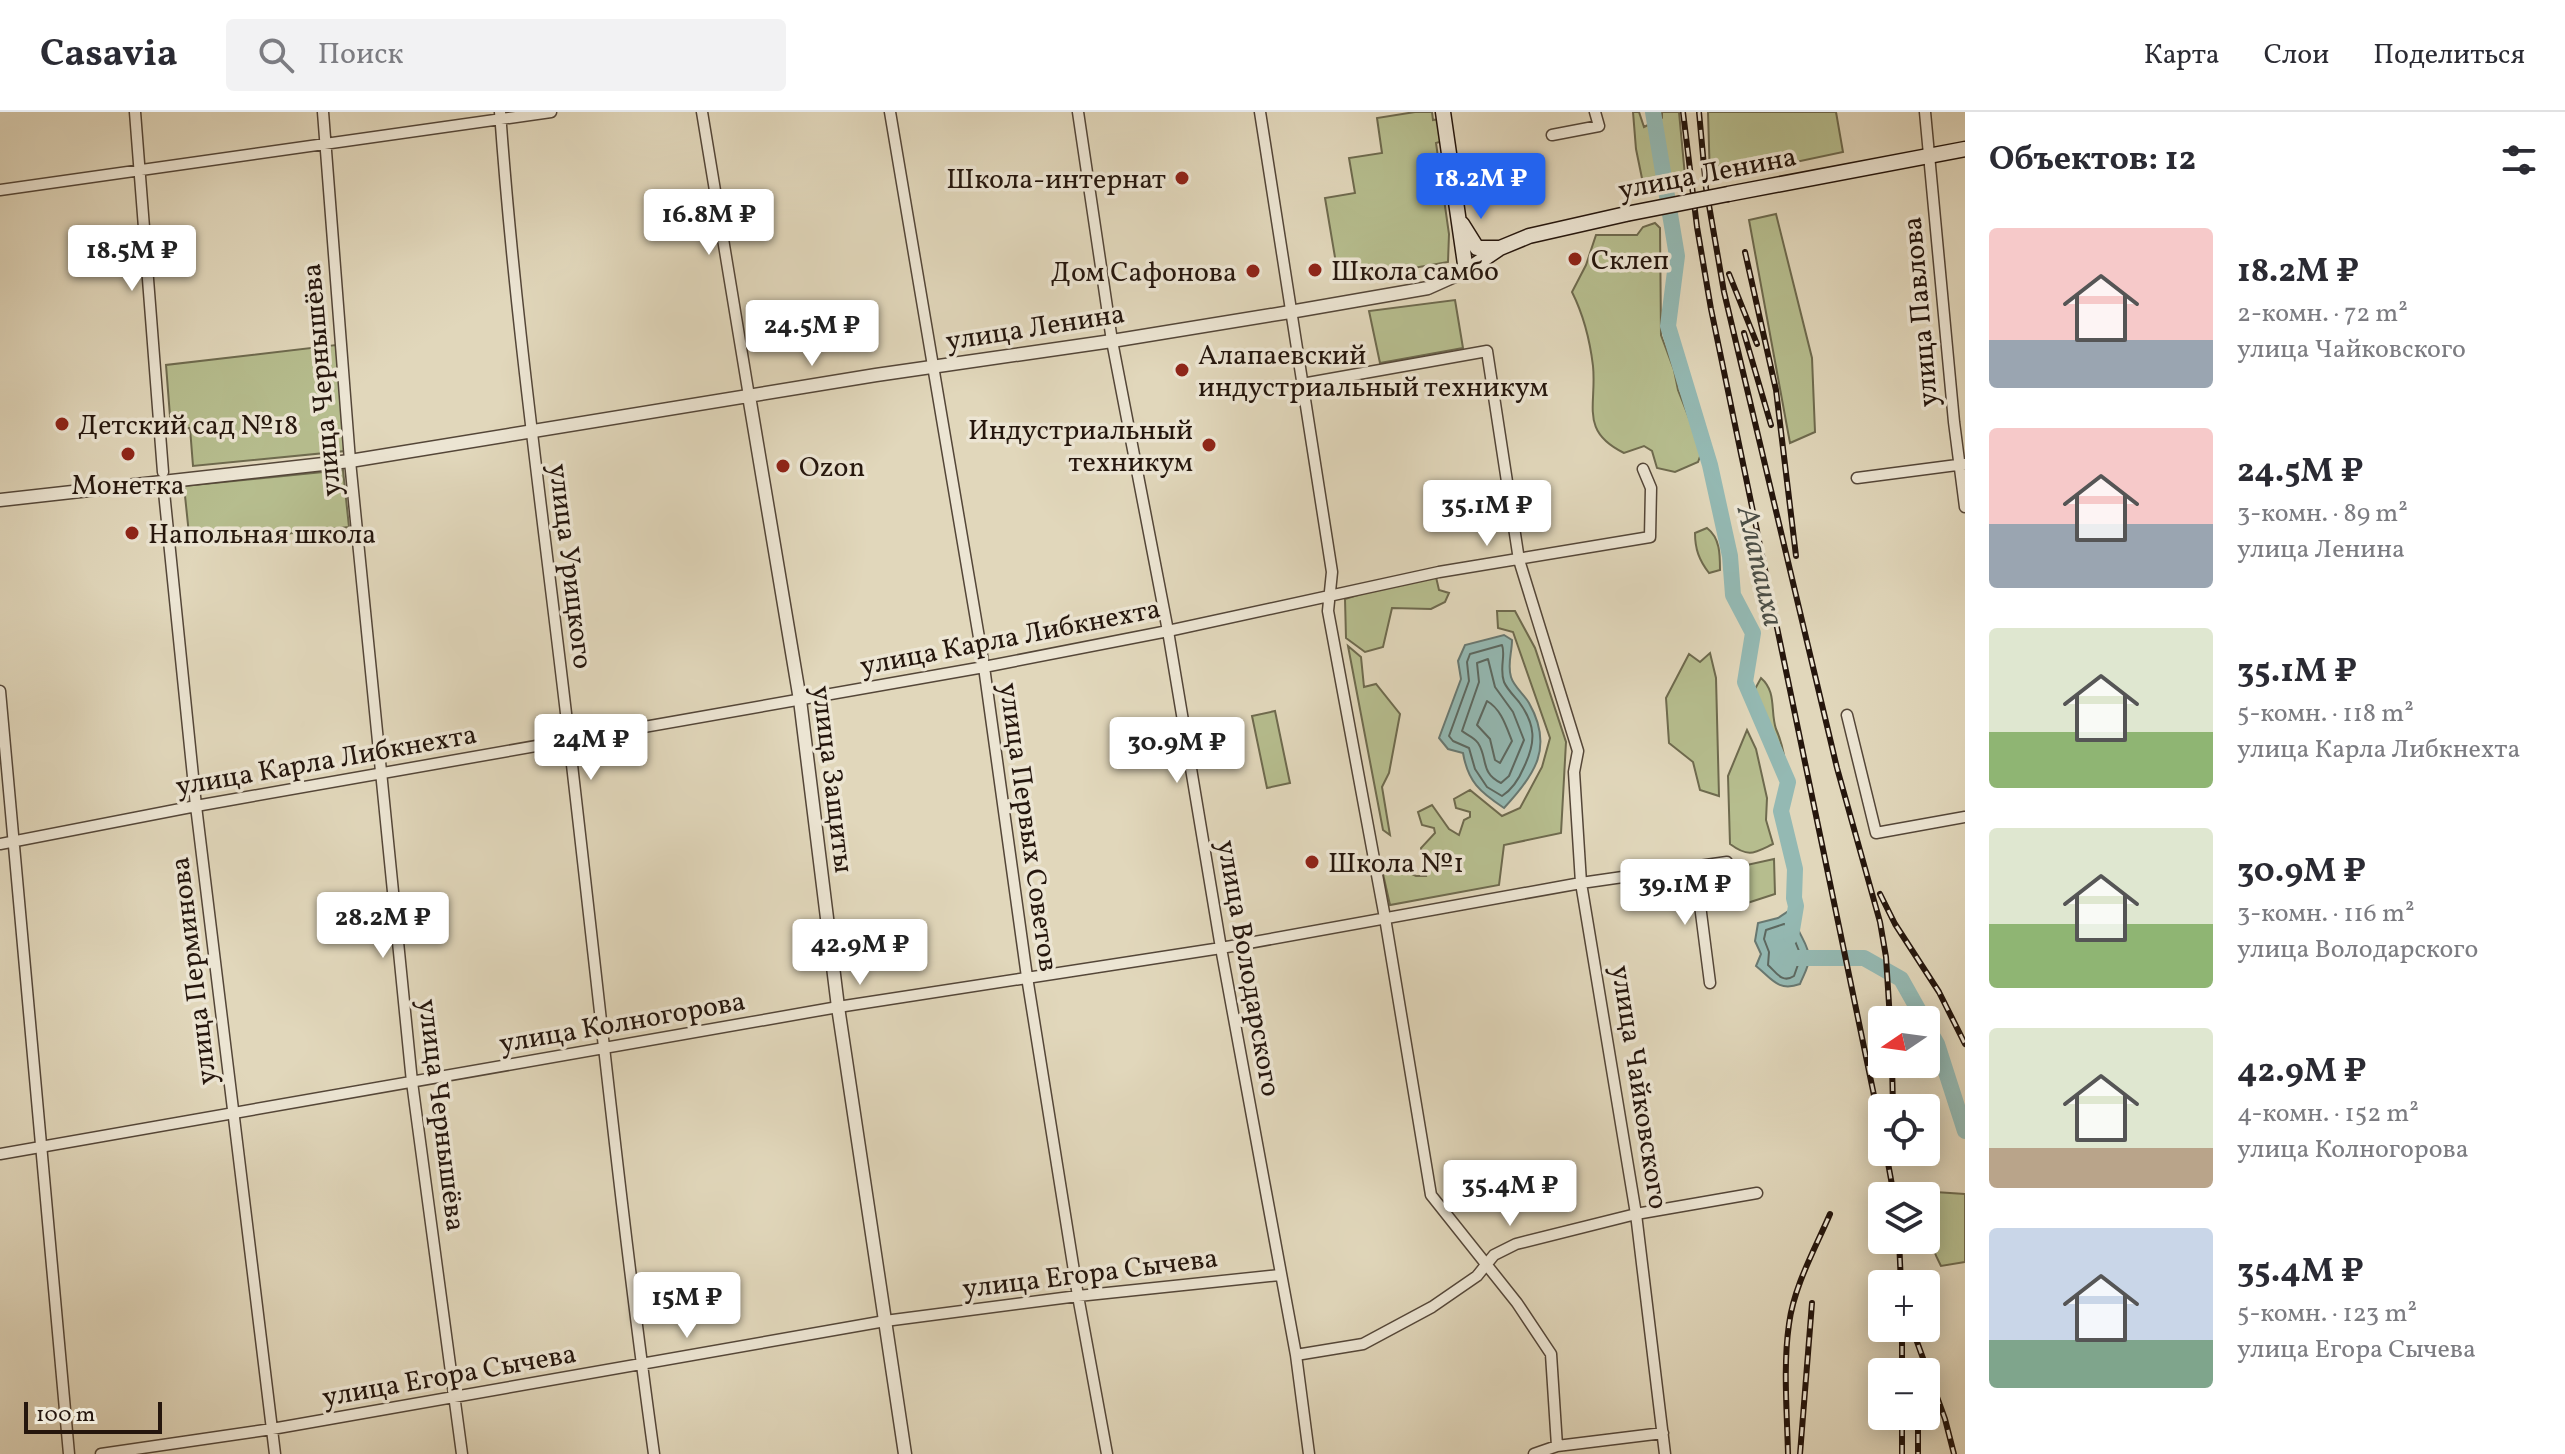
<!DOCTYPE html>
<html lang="ru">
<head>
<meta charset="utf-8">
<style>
	body { margin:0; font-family:Vollkorn,serif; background:#f2f2f3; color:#2b2b33; height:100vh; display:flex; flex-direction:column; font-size:30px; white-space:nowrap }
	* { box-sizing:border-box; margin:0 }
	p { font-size:26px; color:#7c7c81 }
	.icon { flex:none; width:44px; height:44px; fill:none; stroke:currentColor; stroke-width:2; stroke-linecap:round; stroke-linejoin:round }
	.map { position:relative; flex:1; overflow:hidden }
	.details { display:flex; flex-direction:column; background:#fff; width:600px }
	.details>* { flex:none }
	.needle { width:52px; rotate:257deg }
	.fabs { position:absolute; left:1868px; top:894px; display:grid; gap:16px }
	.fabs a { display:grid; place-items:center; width:72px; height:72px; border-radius:8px; background:#fff; box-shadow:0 4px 20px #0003; font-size:40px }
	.scale { position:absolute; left:24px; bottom:20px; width:138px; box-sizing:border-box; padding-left:8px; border:4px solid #25160d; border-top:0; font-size:22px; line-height:28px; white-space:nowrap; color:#25160d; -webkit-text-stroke:6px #ece5d3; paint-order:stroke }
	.price { position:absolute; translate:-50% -68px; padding:0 18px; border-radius:8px; background:#fff; color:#222; font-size:26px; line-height:52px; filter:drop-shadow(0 2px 4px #0008) }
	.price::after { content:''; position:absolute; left:50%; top:48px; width:24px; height:18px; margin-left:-12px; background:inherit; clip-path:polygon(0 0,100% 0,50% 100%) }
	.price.selected { background:#2563eb; color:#fff }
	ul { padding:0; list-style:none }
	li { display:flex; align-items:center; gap:24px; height:200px; padding:0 24px }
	li span { display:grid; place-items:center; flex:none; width:224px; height:160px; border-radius:8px; color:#555 }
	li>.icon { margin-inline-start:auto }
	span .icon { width:96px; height:96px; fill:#fffc; stroke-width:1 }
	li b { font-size:34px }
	h2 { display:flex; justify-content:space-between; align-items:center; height:96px; padding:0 24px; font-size:34px }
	header { display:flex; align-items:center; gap:48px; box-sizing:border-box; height:112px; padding:0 40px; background:#fff; border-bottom:2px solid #e1e1e2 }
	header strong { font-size:38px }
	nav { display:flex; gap:44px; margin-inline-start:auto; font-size:28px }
	.search { width:560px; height:72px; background:#f2f2f3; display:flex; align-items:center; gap:20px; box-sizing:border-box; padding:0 28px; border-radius:8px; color:#7c7c81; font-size:30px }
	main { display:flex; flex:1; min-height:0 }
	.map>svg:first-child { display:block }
	.green { fill:#b6bd8e; stroke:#6e6a4e; stroke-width:2 }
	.water { fill:#94b9b3; stroke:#687871; stroke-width:2 }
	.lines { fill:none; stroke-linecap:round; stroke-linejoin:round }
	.shore { stroke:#5c6860; stroke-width:2 }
	.river { stroke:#94b9b3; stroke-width:16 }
	.minor-casing { stroke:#544638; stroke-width:13 }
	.tertiary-casing { stroke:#544638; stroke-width:15 }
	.secondary-casing { stroke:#25160d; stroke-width:17 }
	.minor { stroke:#ece5d3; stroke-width:10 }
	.tertiary { stroke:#ece5d3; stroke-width:12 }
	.secondary { stroke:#ece5d3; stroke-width:14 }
	.rail-casing { stroke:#25160d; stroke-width:6 }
	.rail { stroke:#ece5d3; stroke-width:3; stroke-dasharray:9; stroke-linecap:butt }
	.secondary-bridge-casing { stroke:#25160d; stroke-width:17; stroke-linecap:butt }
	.secondary-bridge { stroke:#ece5d3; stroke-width:14 }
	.poi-dot { fill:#8f2418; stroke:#ece5d3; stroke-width:3 }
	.labels { text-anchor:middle; stroke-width:7; stroke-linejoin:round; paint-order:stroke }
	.street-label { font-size:28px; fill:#25160d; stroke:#ece5d3 }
	.poi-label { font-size:28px; fill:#25160d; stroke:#ece5d3; text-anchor:start }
	.water-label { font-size:30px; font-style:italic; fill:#4c4f47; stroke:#ece5d3 }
</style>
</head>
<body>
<header>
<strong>Casavia</strong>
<div class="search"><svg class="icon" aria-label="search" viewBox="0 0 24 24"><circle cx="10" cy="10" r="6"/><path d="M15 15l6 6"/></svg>Поиск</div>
<nav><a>Карта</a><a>Слои</a><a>Поделиться</a></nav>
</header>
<main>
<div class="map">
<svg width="1965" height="1342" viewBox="0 0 1965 1342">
	<rect width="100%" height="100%" fill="#e1d7bb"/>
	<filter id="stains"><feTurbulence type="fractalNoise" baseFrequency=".0025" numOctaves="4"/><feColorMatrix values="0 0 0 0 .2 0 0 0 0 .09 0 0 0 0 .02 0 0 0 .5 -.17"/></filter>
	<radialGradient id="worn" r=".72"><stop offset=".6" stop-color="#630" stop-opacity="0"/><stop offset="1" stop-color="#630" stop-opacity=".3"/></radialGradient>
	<!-- green -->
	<path class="green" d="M1415,0H1432L1433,8L1440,7L1443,29L1436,31L1449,122L1448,150L1339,169L1325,86L1355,81L1349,46L1382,41L1377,6Z
		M1633,0H1639L1644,15L1662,6V0H1679L1686,75L1645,81L1636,37Z
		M1708,0H1836L1843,40L1710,68Z
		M1776,102L1812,246L1815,320L1790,331L1749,108Z
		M1655,111L1660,116L1661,223L1674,258L1678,278L1702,339L1698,350L1675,360L1657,356L1652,339L1644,334L1624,341C1579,319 1597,293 1593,254C1590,229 1583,202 1572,180L1586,153L1596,123H1637L1643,115Z
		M1455,188L1463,236L1380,251L1369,199Z
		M336,233L345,339L193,354L190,316L171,317L166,253Z
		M343,358L349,415L190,432L184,374Z
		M1707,416C1720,426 1720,442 1720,458L1709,461C1699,448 1695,437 1695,421Z
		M1436,465L1439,478L1449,481L1445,490L1431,497L1392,496L1383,535L1365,540L1346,526L1345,487L1380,476Z
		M1497,499H1515L1535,536L1566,630L1561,721L1504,733L1499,773L1390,793L1381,753L1390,751L1416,764H1426L1421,736L1435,721L1434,716L1422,713L1418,700L1432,693L1449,717L1459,723L1464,708L1470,705V700L1456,696L1454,687L1470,678L1502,704L1520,696L1542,655L1550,626L1513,520L1498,516Z
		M1348,534L1361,545L1364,575L1376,572L1400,602L1389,661L1382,675L1390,723L1383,718Z
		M1710,541L1716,566L1719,684L1700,678L1693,650L1669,631L1666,586L1689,542L1700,550Z
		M1761,566C1777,580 1770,599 1776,617C1781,628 1783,637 1785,649L1773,650L1757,600L1749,588Z
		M1275,599L1290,671L1267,676L1252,604Z
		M1747,618L1756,637L1767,686L1766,708L1773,732C1754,741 1749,746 1730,732L1728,664Z
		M1774,747L1775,782L1738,794L1742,754Z
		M1920,1079L1965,1082V1150L1941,1154C1927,1127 1926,1114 1926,1084H1920Z"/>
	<!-- water -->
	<path class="water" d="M1504,523L1512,528C1512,541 1507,552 1511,565C1514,575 1524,582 1529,591C1554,635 1535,663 1504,696C1480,680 1468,670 1463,641L1448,637L1439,626L1461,567L1458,549L1465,533Z
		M1796,794C1790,817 1809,828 1809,846C1809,855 1803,864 1800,872C1778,880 1772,867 1756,854L1761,842L1755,829L1758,811L1778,806Z"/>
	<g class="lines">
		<!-- shore -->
		<path class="shore" d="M1502,533C1506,543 1499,556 1504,570C1507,577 1514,584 1519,590C1536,613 1536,630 1524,655C1519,667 1513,677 1502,684L1487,675L1475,657L1469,636L1453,629L1449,624L1469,569L1467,550L1470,542Z
			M1488,547L1495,575L1513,600L1524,628L1509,664L1501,671C1480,661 1488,646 1478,631C1474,625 1467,623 1462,619L1479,570L1477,551Z
			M1487,589C1501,597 1506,614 1512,629L1500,651L1495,648L1490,627L1477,613Z
			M1784,812L1789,814L1801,844L1794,864C1782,872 1776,860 1768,853L1769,840L1764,827L1766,818Z"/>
		<!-- river -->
		<path class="river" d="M1653,0L1677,144L1668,214L1710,353L1730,444L1733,483L1753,521L1745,570L1788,670L1781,699L1795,757L1794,786L1796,794L1791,824
			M1787,846H1864L1901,867L1924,908
			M1926,913L1937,932L1965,1019"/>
		<!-- minor casing -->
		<g class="minor-casing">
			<path id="minor" d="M135,0L163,360
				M323,0L350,349L412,970L462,1342
				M500,0C515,210 545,418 569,627C597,866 621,1104 654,1342
				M702,0L749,284
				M890,0L984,555L1027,865L1078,1184L1107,1342
				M1078,0L1112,229L1168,519L1221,836L1296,1243L1309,1342
				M1260,0L1332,460L1328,499L1385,806L1431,1083L1517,1191L1551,1242L1557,1334
				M1925,0L1954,310L1965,395
				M1552,23L1599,14L1595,0
				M0,78L551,0
				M1302,272L1487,239L1519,448L1578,639L1574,660L1581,771L1636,1102L1665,1342
				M1857,366L1965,352
				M163,370L196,694L275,1342
				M0,579L69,1342
				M1847,603L1876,721L1965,705
				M0,732L196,694L984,555L1168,519L1439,460L1650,425L1651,376L1643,357
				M1691,755L1700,793L1710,871
				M0,1042L838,895L1221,836L1581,771L1727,750
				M1296,1243L1363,1232L1432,1195L1477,1164L1494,1143L1516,1132L1636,1102L1757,1081
				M101,1342L272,1317L885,1209L1078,1184L1280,1163
				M1534,1342L1557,1334L1663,1321"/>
		</g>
		<!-- tertiary casing -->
		<g class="tertiary-casing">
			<path id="tertiary" d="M749,284L800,588L838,895L905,1342
				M0,388L350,349L876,263L1112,229L1290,200L1428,176L1466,159"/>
		</g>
		<!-- secondary casing -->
		<g class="secondary-casing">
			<path id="secondary" d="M1443,0L1466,159L1500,136L1529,124L1626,102
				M1728,82L1965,37
				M1462,112L1477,136H1499"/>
		</g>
		<!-- minor -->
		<use href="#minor" class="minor"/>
		<!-- tertiary -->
		<use href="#tertiary" class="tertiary"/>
		<!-- secondary -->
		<use href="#secondary" class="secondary"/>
		<!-- rail casing -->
		<g class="rail-casing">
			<path id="rail" d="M1683,0L1697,115L1711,197L1882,1022
				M1699,0L1706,76L1724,180L1837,656L1880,810L1886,845L1890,908
				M1745,140L1776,278L1796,444
				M1729,162L1757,232
				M1744,221L1771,313
				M1880,782L1895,812L1939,880L1965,932
				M1892,952L1893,996
				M1886,1040L1894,1084
				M1899,1128L1901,1172
				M1902,1216V1260
				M1912,1216L1945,1307L1954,1342
				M1918,1304V1342
				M1788,1342C1787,1299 1783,1254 1789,1212C1794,1174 1815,1137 1830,1102
				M1800,1342L1812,1191
				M1902,1342V1304"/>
		</g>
		<!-- rail -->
		<use href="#rail" class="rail"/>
		<!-- secondary-bridge casing -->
		<g class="secondary-bridge-casing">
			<path id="secondary-bridge" d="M1626,102L1728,82"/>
		</g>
		<!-- secondary-bridge -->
		<use href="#secondary-bridge" class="secondary-bridge"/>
	</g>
	<!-- markers -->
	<g class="poi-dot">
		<circle cx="1182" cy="66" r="8"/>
		<circle cx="1575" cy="147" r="8"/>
		<circle cx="1315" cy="158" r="8"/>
		<circle cx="1253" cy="159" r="8"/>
		<circle cx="1182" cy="258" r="8"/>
		<circle cx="62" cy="312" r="8"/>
		<circle cx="1209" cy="333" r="8"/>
		<circle cx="128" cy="342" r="8"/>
		<circle cx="783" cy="354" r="8"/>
		<circle cx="132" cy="421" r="8"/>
		<circle cx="1312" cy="750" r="8"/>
	</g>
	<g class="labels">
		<!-- street labels -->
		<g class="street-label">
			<text transform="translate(1707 60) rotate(-11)" y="10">улица Ленина</text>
			<text transform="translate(1919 200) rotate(-95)" y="10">улица Павлова</text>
			<text transform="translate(1035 214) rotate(-9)" y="10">улица Ленина</text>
			<text transform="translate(320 268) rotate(-95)" y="10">улица Чернышёва</text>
			<text transform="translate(572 454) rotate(83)" y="10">улица Урицкого</text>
			<text transform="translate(1010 524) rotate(-11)" y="10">улица Карла Либкнехта</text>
			<text transform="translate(326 647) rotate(-10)" y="10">улица Карла Либкнехта</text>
			<text transform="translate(834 667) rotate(83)" y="10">улица Защиты</text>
			<text transform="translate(1030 715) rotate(82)" y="10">улица Первых Советов</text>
			<text transform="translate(1250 856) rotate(80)" y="10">улица Володарского</text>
			<text transform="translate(192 859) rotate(-97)" y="10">улица Перминова</text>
			<text transform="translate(622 909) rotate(-10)" y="10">улица Колногорова</text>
			<text transform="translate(1641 975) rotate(81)" y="10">улица Чайковского</text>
			<text transform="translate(443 1003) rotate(83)" y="10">улица Чернышёва</text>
			<text transform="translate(1090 1160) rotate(-7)" y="10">улица Егора Сычева</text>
			<text transform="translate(449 1262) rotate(-10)" y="10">улица Егора Сычева</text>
		</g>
		<!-- poi labels -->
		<g class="poi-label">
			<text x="1166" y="76" text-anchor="end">Школа-интернат</text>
			<text x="1591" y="157">Склеп</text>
			<text x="1331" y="168">Школа самбо</text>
			<text x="1237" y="169" text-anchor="end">Дом Сафонова</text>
			<text x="1198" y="252">Алапаевский<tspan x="1198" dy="32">индустриальный техникум</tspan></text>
			<text x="78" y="322">Детский сад №18</text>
			<text x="1193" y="327" text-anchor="end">Индустриальный<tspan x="1193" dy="32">техникум</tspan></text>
			<text x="799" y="364">Ozon</text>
			<text x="128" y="382" text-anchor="middle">Монетка</text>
			<text x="148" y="431">Напольная школа</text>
			<text x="1328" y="760">Школа №1</text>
		</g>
		<!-- water labels -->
		<g class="water-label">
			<text transform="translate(1761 454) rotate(77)" y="10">Алапаиха</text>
		</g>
	</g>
	<rect width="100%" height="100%" filter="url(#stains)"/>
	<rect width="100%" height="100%" fill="url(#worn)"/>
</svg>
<div class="fabs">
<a><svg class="needle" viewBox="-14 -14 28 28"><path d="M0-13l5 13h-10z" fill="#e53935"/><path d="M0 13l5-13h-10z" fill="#7c7c81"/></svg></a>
<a><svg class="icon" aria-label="locate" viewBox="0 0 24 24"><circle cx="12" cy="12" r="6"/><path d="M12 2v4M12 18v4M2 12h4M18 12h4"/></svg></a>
<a><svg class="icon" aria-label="layers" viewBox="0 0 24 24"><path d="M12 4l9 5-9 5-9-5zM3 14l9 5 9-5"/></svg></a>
<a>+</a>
<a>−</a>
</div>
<div class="scale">100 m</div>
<b class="price selected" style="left:1481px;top:109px">18.2M ₽</b>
<b class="price" style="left:709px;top:145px">16.8M ₽</b>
<b class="price" style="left:132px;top:181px">18.5M ₽</b>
<b class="price" style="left:812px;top:256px">24.5M ₽</b>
<b class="price" style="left:1487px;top:436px">35.1M ₽</b>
<b class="price" style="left:591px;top:670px">24M ₽</b>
<b class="price" style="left:1177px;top:673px">30.9M ₽</b>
<b class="price" style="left:1685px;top:815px">39.1M ₽</b>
<b class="price" style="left:383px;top:848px">28.2M ₽</b>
<b class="price" style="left:860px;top:875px">42.9M ₽</b>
<b class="price" style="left:1510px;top:1116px">35.4M ₽</b>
<b class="price" style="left:687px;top:1228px">15M ₽</b>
</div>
<section class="details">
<h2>Объектов: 12<svg class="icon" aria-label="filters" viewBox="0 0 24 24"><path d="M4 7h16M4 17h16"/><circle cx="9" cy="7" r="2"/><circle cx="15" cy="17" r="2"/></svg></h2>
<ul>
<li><span style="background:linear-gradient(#f6c9c9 70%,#9aa5b1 0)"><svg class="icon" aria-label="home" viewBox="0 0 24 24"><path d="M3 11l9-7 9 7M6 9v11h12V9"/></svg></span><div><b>18.2M ₽</b><p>2-комн. · 72 m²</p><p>улица Чайковского</p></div></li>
<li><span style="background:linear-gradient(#f6c9c9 60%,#9aa5b1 0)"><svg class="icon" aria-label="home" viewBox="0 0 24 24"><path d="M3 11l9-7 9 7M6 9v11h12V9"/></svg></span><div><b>24.5M ₽</b><p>3-комн. · 89 m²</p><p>улица Ленина</p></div></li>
<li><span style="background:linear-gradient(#dfe7d0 65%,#8fb573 0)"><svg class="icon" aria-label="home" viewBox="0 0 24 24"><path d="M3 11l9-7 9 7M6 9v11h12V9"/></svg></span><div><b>35.1M ₽</b><p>5-комн. · 118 m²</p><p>улица Карла Либкнехта</p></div></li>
<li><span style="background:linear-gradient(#dfe7d0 60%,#8fb573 0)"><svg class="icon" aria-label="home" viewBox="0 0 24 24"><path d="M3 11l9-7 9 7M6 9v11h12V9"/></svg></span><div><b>30.9M ₽</b><p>3-комн. · 116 m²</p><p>улица Володарского</p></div></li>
<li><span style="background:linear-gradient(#dfe7d0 75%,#b9a48a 0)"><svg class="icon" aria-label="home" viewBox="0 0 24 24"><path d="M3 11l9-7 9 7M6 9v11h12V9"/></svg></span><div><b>42.9M ₽</b><p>4-комн. · 152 m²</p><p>улица Колногорова</p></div></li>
<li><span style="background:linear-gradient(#c9d6e8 70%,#7fa58c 0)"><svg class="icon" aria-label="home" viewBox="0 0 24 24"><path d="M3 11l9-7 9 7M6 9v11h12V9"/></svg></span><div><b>35.4M ₽</b><p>5-комн. · 123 m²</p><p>улица Егора Сычева</p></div></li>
</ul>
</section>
</main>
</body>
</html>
